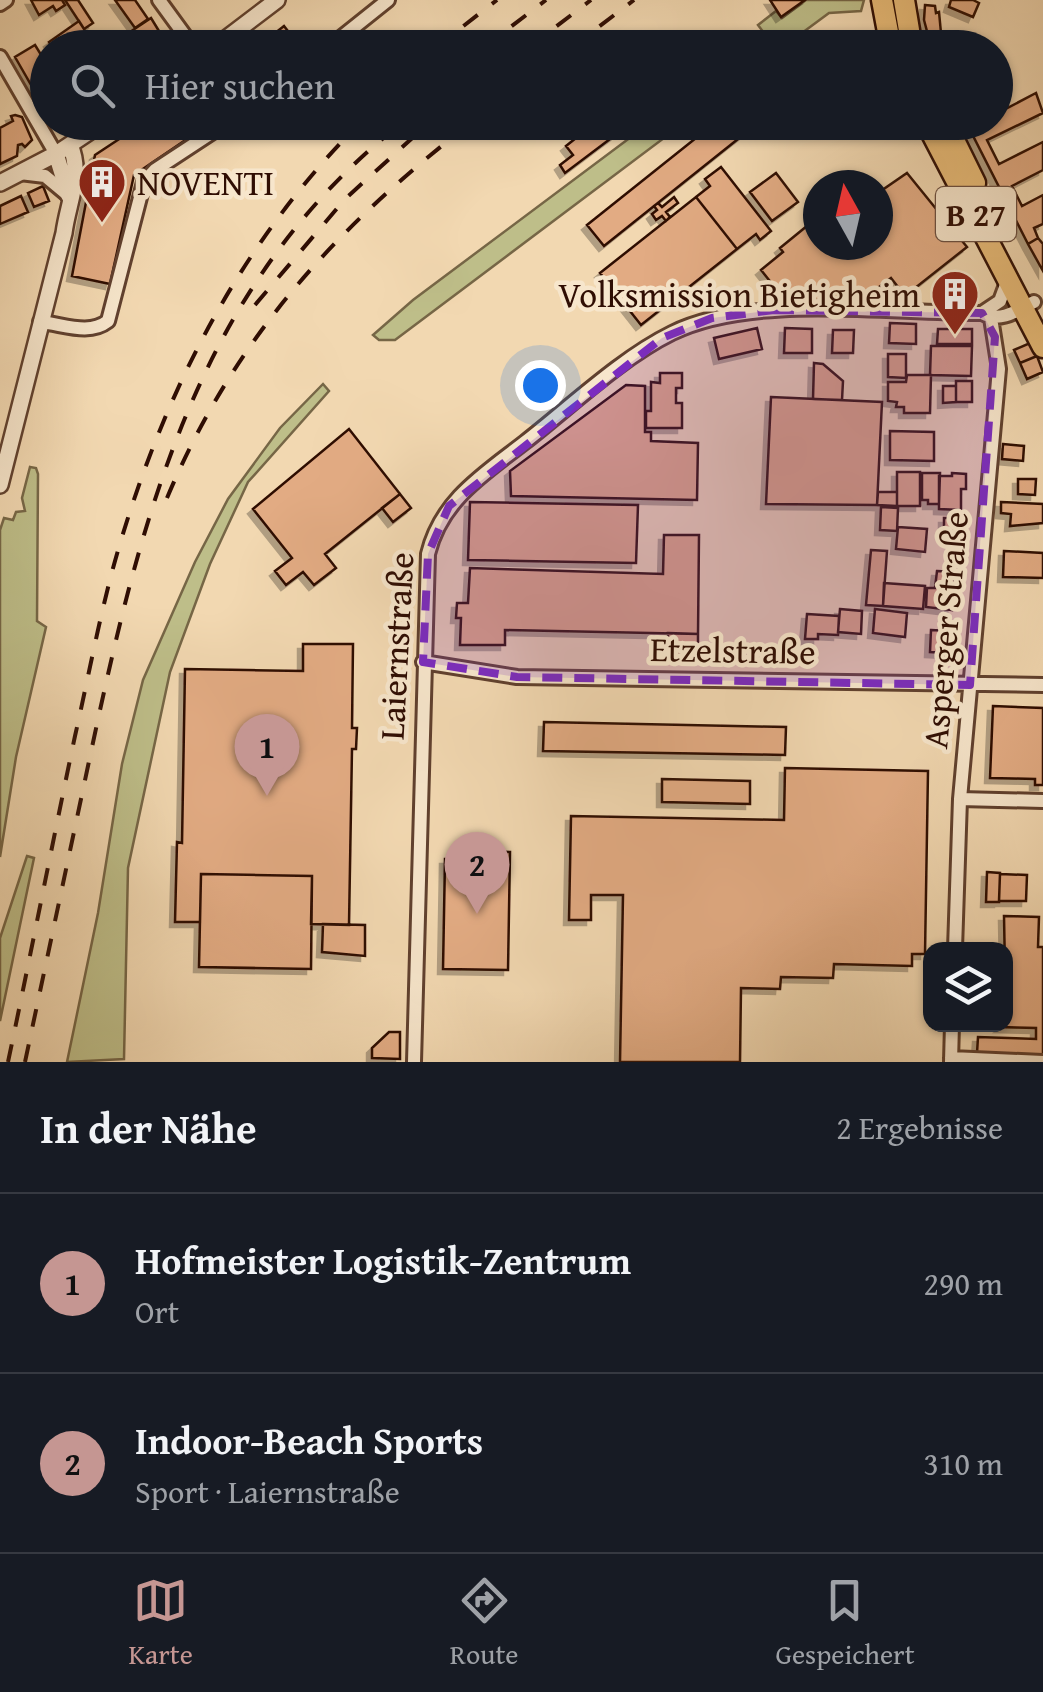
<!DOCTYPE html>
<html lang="de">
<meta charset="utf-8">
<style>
:root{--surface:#171b24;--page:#242831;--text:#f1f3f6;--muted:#9ea1a6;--line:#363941;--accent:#c59692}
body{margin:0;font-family:"Gentium Book Plus",serif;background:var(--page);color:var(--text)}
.controls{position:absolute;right:30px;bottom:30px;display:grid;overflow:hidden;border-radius:20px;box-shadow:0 2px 8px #0004}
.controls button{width:90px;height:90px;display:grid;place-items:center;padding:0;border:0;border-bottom:2px solid var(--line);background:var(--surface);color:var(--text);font:50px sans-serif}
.compass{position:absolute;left:803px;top:170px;width:90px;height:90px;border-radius:50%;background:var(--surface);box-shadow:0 2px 8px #0004;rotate:352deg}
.you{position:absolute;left:540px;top:385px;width:35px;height:35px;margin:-25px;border:8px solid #fff;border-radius:50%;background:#1a73e8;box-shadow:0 0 0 15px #1a73e833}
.badge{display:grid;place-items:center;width:65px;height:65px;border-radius:50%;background:var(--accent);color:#111;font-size:32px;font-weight:700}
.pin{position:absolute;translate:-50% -82px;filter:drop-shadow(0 2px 5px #0008)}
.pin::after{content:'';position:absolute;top:52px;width:35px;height:30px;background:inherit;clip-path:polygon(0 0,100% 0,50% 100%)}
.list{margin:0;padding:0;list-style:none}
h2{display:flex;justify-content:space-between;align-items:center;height:130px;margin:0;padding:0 40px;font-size:42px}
h2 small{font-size:32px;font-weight:400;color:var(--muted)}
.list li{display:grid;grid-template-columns:65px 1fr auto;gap:30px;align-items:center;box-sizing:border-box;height:180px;padding:0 40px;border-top:2px solid var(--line)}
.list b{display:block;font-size:38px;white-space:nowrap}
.list p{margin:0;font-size:32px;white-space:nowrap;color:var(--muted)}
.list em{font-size:32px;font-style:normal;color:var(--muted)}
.icon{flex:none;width:55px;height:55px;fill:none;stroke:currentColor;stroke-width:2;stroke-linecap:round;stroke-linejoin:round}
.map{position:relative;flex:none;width:1043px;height:1062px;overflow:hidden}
.search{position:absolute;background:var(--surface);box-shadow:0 2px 8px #0004;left:30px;right:30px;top:30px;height:110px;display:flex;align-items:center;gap:25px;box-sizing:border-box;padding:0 35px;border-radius:55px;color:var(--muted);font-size:38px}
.sheet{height:490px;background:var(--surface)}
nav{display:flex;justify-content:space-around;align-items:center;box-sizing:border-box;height:140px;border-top:2px solid var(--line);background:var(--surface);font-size:28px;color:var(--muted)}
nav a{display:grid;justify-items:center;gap:5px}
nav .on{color:var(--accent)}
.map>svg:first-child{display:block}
</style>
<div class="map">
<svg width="1043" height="1062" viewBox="0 0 1043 1062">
<defs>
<filter id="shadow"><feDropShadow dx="-5" dy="5" stdDeviation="0" flood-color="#0004"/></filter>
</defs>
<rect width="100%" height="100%" fill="#f2d8b1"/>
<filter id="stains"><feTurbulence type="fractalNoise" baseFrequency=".002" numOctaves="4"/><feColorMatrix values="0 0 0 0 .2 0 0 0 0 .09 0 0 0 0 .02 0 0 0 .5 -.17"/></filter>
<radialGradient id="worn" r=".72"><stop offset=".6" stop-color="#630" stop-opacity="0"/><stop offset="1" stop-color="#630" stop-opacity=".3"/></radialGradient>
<path fill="#bebe89" stroke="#766646" stroke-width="2.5" d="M806,0H864L861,11L829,13L783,47H744L764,33L758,25L776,11L782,18Z
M651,122L684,123L395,340H379L373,335L413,300Z
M323,384L329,391L248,482L210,564L170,672L128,868L124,1059L67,1062L98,913L122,764L143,680L195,562L228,499L280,428Z
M30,467L36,468L38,474L37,621L46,627L16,757L0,857V530L4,518L13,520L16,512L25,511L22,498Z
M27,856L34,858L0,1021V938Z"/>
<path fill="#e2ab83" stroke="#2f0d03" stroke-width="2.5" filter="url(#shadow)" d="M31,0H62L65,5L56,11L53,6L39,15Z
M65,0H78L93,23L84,29Z
M115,0H135L148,19L135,28Z
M770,0H805L781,17Z
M951,0H973L979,3L973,17L949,7Z
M925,5L935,6L936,13L939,12L941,33L928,35L924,20Z
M151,18L162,36L144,48H106Z
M79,21L96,48H53L49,42Z
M284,26L301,48H256Z
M35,45L48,66V89L40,93L38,88L34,90L15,57Z
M997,58L1008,77L996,83V59Z
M48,89V113L46,114L36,95Z
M1036,93L1043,113L987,140L999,164L1043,142V170L1012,186L1022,206L1043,195V224L1034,228L1038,238L1028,244L966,122H996V114Z
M15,115L22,117L32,140L25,147L22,144L18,145L17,156L0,164V128L13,121L11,116Z
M145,122H212L134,175L110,284L72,276L95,155Z
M596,122H604L614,136L565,173L560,165L573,155L566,146Z
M604,122H632L614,136Z
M716,122H733L743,135L604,246L587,225Z
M721,167L771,231L760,240L756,234L737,249L696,197L710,186L705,179Z
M776,173L798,202L772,221L750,192Z
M907,173L967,247L905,296L891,278L879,287L887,300H867L859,291L847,300H785L761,270L783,252L780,248L818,217V245H878V193Z
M43,186L49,201L34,207L28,193Z
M21,196L28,212L0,224V206Z
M674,197L678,203L666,212L670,217L666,221L662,216L656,220L652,214L657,210L654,206L658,203L662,207Z
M696,197L737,249L641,325L600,273Z
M1038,238L1043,244V271L1028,244Z
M890,323L916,324V344L889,343Z
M757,328L762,349L719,359L714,338Z
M785,328L812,329V353H784Z
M938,329H972V344H937Z
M833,330H854L853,353H832Z
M1030,343L1037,356L1020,363L1014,350Z
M931,346H972L971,376L930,375Z
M888,354H906V378L888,377Z
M1037,356L1043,372L1027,379L1020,363Z
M814,363L823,364L843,381L842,400L813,399Z
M660,373H682V388H676V403H682V428H646V411H651V382L660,383Z
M907,375H931L930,413H904V407H896L897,402L888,401V382H906Z
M956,381H972V402H956Z
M626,385L645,386V432H651V441L698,443L697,500L511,496L510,471Z
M943,386H956V402L943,403Z
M771,397L882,402L877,505L766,504Z
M349,429L400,494L325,554L336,568L314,585L303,572L286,585L275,571L292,558L253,509Z
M890,431L934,432V461L890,460Z
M1003,444L1024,446L1023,461L1002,459Z
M897,472H920V506H897Z
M922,473H940L939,504H928V500H922Z
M952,473L966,474V489H961V510L939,509V476H952Z
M1018,479H1036L1035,495L1018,494Z
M878,492H897V506L877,505Z
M400,494L411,508L393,522L382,508Z
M470,502L638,505L636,563L468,560Z
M1001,502L1043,504V523L1010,526L1011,514L1001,513Z
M881,507L898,508L897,531L880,530Z
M944,518H960V529L944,530Z
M898,527L927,529L925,552L896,549Z
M664,535H699L698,634L505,630V645H460L461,618H456L457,603H468L470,568L663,574Z
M871,550L887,551L883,606L866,605Z
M1004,551L1043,553V578L1003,577Z
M937,571L955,572L952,610L926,607L927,588H935Z
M884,583L925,586L923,609L883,606Z
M840,609L862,611L861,634L838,632Z
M875,609L907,613L905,637L873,633Z
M807,614L839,616L838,635L818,634V639H805Z
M931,630L949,631L947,653L930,652Z
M668,633L698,634V655H668Z
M303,644H353L352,728H357L356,749H352L349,925L311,924L312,876L201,874L200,922H175L177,842L182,843L185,669L303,671Z
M993,706L1043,708V785H1035V779L990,778Z
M544,722L786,727L785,755L543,751Z
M785,768L928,771L925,954H912V966L834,964L833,978L781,977L780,989L741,988L740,1062H620L623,895H591V920H569L571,816L784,820Z
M662,779L750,781V804L662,802Z
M453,851L510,852L508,970L443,969L445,859H453Z
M987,872L1000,873L999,902H986Z
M201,874L312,876L311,969L199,967Z
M1000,874L1027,875L1026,901H999Z
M1004,916L1039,917L1038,947H1043V1055L977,1053L978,1037L1036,1039V1028L1001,1027L1006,1024Z
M323,924L365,925V956L322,952Z
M389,1032H400V1059L372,1058V1048Z"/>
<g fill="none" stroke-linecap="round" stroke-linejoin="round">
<g stroke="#60402e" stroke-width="18">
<path id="minor" d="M159,0L194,48
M0,4L6,0
M328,48L388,0
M0,57L56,154
M20,173L45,176L69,196
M982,313L1000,301L1007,282
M40,322C63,324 89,336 108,321L144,182L155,170L228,122
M423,662L517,677L1043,685
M960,799L1043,801
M955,949L960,799L999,369L991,318
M951,1058L1043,1062
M414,1062L428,554C441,500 484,474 525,442C570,407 621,358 672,333C753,293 891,314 982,313C1000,323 1017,311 1034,302
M951,1062L952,1024"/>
</g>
<g stroke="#60402e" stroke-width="20">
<path id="tertiary" d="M214,48L277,0
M56,154L69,196
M0,183L56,154L104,122
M0,485L64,233C68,202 83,175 70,145"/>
</g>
<g stroke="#2f0d03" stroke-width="25">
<path id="primary" d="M882,0L891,48
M904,0L912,48
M926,122L1043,347
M945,122L975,183"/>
</g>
<use href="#minor" stroke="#f7e6cc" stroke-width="12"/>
<use href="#tertiary" stroke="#f7e6cc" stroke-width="15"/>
<use href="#primary" stroke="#e9bc78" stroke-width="20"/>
<path stroke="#2f0d03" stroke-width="4" stroke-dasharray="18 18" stroke-linecap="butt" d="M435,48L497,0
M483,48L546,0
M528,48L591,0
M571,48L634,0
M255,305L345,199L430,122
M167,498C234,338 336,227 472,122
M8,1062C31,953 52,845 75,736C90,670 102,602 122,537C169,382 245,237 361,122
M25,1062C46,963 67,865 88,766C140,521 195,285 403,122"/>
</g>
<path fill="#7b2cbf" fill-opacity="0.2" stroke="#7b2cbf" stroke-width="8" stroke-dasharray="20 12" stroke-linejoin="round" d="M774,310L982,313L995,337L970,685L517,677L423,662L428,554L449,506L662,338L712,318Z"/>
<defs>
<g id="building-pin" transform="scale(2.5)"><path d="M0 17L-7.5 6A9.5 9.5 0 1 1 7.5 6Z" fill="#8f2418" stroke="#f7e6cc"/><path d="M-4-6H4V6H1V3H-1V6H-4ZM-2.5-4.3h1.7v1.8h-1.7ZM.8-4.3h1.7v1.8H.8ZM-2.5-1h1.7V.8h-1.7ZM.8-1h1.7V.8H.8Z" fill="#fff"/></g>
</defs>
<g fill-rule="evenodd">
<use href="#building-pin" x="102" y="182"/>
<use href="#building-pin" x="955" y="294"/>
</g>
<g text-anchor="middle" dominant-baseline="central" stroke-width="9" stroke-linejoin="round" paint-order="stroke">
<rect fill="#f7e6cc" stroke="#6b4e3f" stroke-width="2.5" x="936" y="187" width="80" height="54" rx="8"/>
<g font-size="32" font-weight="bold" fill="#2f0d03">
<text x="976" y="214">B 27</text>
</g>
<g font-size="35" fill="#2f0d03" stroke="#f7e6cc" text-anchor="start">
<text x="137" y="182">NOVENTI</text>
<text x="920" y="294" text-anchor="end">Volksmission Bietigheim</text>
</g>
<g font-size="35" fill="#2f0d03" stroke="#f7e6cc">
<text transform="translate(945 630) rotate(-85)">Asperger Straße</text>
<text transform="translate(396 646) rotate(-87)">Laiernstraße</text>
<text transform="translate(733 650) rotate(1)">Etzelstraße</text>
</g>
</g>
<rect width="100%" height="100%" filter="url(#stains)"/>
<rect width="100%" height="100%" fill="url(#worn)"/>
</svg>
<div class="controls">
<button><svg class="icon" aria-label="layers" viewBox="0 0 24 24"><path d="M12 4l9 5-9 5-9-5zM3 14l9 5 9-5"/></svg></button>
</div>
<svg class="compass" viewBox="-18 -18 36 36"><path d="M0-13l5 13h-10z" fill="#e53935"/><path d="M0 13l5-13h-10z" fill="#9ea1a6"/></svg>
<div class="you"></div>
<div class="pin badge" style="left:267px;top:796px">1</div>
<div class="pin badge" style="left:477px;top:914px">2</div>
<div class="search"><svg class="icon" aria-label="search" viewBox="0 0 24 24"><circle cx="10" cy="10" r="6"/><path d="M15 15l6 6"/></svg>Hier suchen</div>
</div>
<section class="sheet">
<h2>In der Nähe<small>2 Ergebnisse</small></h2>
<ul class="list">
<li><span class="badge">1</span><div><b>Hofmeister Logistik-Zentrum</b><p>Ort</p></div><em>290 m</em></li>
<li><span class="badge">2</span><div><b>Indoor-Beach Sports</b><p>Sport · Laiernstraße</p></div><em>310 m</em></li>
</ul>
</section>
<nav>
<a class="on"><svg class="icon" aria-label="map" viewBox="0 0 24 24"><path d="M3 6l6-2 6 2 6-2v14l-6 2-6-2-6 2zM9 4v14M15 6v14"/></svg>Karte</a>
<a><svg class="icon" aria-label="directions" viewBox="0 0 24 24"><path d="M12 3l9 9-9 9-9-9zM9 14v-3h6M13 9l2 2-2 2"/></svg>Route</a>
<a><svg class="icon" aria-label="saved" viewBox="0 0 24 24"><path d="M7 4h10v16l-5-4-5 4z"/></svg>Gespeichert</a>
</nav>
